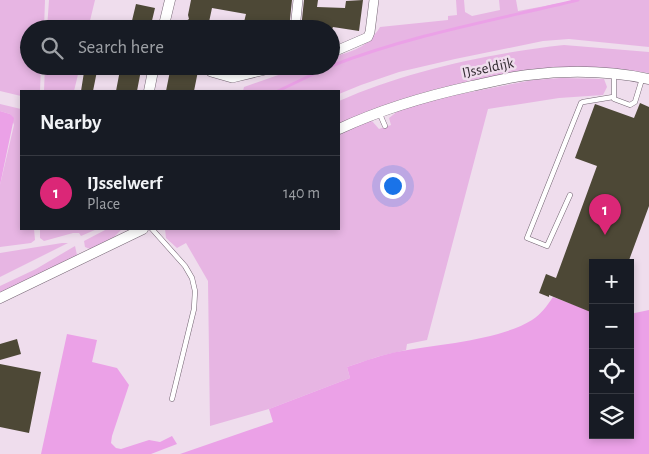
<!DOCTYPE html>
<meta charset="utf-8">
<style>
:root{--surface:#171b24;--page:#242831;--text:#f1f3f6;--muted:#9ea1a6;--line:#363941;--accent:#db2777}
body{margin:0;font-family:"Alegreya Sans",sans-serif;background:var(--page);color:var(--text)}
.controls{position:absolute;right:15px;bottom:15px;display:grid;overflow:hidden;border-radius:0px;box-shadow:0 2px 8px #0003}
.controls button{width:45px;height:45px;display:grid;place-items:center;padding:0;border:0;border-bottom:1px solid var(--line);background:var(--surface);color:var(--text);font:25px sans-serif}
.you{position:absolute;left:392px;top:185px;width:18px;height:18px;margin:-12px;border:4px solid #fff;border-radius:50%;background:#1a73e8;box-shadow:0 0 0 8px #1a73e833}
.badge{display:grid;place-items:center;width:32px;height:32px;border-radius:50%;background:var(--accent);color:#fff;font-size:16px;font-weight:700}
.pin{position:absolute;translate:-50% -41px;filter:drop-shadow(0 1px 2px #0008)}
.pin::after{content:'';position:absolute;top:26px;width:18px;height:15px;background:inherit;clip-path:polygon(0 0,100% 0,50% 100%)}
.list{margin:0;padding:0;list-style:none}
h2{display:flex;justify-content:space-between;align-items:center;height:65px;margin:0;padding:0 20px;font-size:21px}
h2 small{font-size:16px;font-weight:400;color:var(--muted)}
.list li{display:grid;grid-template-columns:32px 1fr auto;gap:15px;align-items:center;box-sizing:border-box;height:75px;padding:0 20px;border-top:1px solid var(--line)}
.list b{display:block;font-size:19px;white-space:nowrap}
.list p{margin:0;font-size:16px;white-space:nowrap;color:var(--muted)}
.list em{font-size:16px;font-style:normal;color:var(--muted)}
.icon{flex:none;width:28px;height:28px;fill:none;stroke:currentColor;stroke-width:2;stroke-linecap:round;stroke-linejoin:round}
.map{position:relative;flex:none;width:649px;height:454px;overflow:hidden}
.search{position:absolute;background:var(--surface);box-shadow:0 2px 8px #0003;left:20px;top:20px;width:320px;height:55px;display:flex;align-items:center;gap:12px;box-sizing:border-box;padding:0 18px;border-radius:28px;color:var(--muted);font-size:19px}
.panel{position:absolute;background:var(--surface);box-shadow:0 2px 8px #0003;left:20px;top:90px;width:320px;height:140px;border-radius:0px}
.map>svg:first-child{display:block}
</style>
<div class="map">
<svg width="649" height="454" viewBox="0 0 649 454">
<rect width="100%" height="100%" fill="#efdded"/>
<path fill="#e7b5e3" d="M0,0H45L44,29H29V66H41L40,91H21V96L0,91Z
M49,0H95L88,29H47Z
M456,0H464L465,12L472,16L500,10L499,0H516L518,11L577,0H649V47L569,39L543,41L455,59L399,72L361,85L339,94V91H243L244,87L304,66H331V58C354,50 366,49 380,27L448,20V16L457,15Z
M564,45L649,52V73C633,71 616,68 599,68C514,68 416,87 339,124V101C406,71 490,53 564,45Z
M45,66H80L74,91H44Z
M561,78L604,79L607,87L603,95L559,98L488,109L427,340L407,344L406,350L380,356L347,367L350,378L269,409L210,426L208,281L186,243L177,248L166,238L165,229H339V135L367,121H372L379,129L391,125L389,118L399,110L450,96L533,80Z
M0,104L21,109V229H34L35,240L31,243L0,247V185L14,125L10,114L0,111Z
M40,229H97L81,236L79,233H73L44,241L40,238Z
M107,229H122L114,237L90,249L85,247L84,241Z
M62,243H68L0,277V253Z
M75,246L77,255L0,293V286L36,269Z"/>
<path fill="#eba1e7" d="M0,111L10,114L14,118L0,185Z
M553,297L593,312V435H630V314L649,310V454H180L273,422L269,409L350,378L347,367C365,361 383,354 402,351C440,344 500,340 532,320C541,314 547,306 553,297Z
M67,334L97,340L92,362L117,368L129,385L112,436L111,443L116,448L121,449L149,440L160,442L172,436L177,444L151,454H41Z"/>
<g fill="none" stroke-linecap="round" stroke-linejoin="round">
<path stroke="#eba1e7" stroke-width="3" d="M331,66C411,35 495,20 578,0
M278,91L330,66"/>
</g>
<path fill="#4d4836" d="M191,0H292L289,29H270V27L254,26V29L243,26L246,14L212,8L209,22H205L204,29H190V26H188L186,21L189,19L188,15Z
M304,0H318L317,7L345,8L346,1L363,0L359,31L333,27L332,29H301Z
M136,4L155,8L150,29H130Z
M85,66H98L93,91H81Z
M171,66H199L194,91H166Z
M124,67L141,70L137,91H116L120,70L123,71Z
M640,103L649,107V206L628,263H593V313L549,295V297L539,293L546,274L556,278L597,166L575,158L595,104L634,118Z
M17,339L21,354L0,360V344Z
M0,364L41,372L29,433L0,427Z"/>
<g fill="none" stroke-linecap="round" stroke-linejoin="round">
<g stroke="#736472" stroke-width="5.5">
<path id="service" d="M614,74V99L630,105L635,102L642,79
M379,112L385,126
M570,195L547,246L527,238L581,103L583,102L613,97
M152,229L185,266L192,278L195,291L194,309L172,399"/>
</g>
<g stroke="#736472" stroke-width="10">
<path id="minor" d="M295,29L298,0
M331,53L368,37L370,32L374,0
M211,72L232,78L282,66"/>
</g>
<g stroke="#736472" stroke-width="11">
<path id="tertiary" d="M163,29L170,0
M149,91L154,66
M339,129C382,109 426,96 472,86C491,82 509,77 528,75C568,70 610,71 649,79
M0,298L143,229"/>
</g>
<use href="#service" stroke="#fff" stroke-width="4.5"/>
<use href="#minor" stroke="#fff" stroke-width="9"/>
<use href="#tertiary" stroke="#fff" stroke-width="10"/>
</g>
<g text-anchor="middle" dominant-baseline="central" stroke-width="5" stroke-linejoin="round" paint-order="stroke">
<g font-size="15" fill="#322b31" stroke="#efdded">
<text transform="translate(488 68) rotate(-12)">IJsseldijk</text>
</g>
</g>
</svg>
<div class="controls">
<button>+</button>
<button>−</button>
<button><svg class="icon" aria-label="locate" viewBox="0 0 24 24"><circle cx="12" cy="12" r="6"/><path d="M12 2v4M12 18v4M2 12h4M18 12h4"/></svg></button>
<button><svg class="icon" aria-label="layers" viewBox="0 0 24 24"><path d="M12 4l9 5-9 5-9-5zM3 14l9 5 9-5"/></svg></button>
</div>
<div class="you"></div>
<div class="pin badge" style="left:605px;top:235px">1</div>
<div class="search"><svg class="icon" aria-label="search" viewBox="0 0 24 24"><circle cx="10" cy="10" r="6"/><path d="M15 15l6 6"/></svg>Search here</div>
<section class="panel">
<h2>Nearby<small></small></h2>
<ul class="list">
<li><span class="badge">1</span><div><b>IJsselwerf</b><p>Place</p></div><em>140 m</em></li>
</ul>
</section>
</div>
